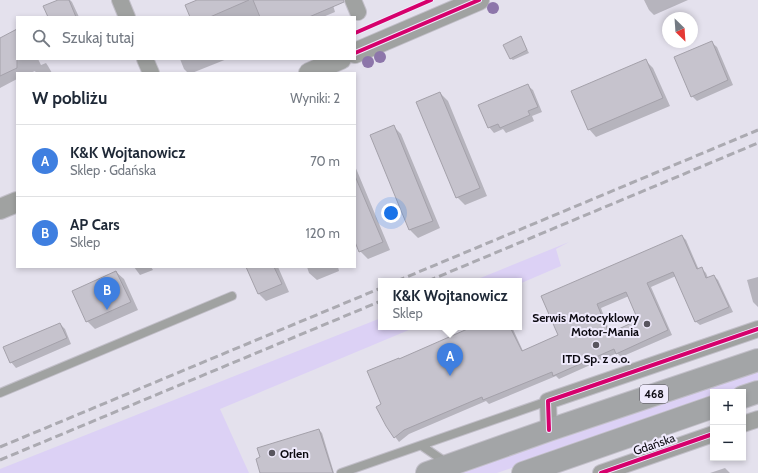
<!DOCTYPE html>
<html lang="pl">
<meta charset="utf-8">
<style>
:root{--surface:#fff;--page:#f6f6f7;--text:#1f2937;--muted:#747a83;--line:#e0e1e3;--accent:#db2777}
body{margin:0;font-family:Cabin,sans-serif;background:var(--page);color:var(--text)}
.controls{position:absolute;right:12px;bottom:12px;display:grid;overflow:hidden;border-radius:0px;box-shadow:0 2px 6px #0003}
.controls button{width:36px;height:36px;display:grid;place-items:center;padding:0;border:0;border-bottom:1px solid var(--line);background:var(--surface);color:var(--text);font:20px sans-serif}
.compass{position:absolute;left:662px;top:12px;width:36px;height:36px;border-radius:50%;background:var(--surface);box-shadow:0 2px 6px #0003;rotate:155deg}
.you{position:absolute;left:391px;top:213px;width:14px;height:14px;margin:-10px;border:3px solid #fff;border-radius:50%;background:#1a73e8;box-shadow:0 0 0 6px #1a73e833}
.badge{display:grid;place-items:center;width:26px;height:26px;border-radius:50%;background:var(--accent);color:#fff;font-size:13px;font-weight:700}
.pin{position:absolute;translate:-50% -33px;filter:drop-shadow(0 1px 2px #0008)}
.pin::after{content:'';position:absolute;top:21px;width:14px;height:12px;background:inherit;clip-path:polygon(0 0,100% 0,50% 100%)}
.popup{position:absolute;left:378px;top:278px;width:144px;height:52px;box-sizing:border-box;display:grid;place-content:center;border-radius:0px;background:var(--surface);filter:drop-shadow(0 1px 3px #0005);font-size:13px;white-space:nowrap;color:var(--muted)}
.popup b{font-size:15px;color:var(--text)}
.popup::after{content:'';position:absolute;left:50%;top:100%;margin-left:-8px;border:8px solid transparent;border-top-color:var(--surface)}
.list{margin:0;padding:0;list-style:none}
h2{display:flex;justify-content:space-between;align-items:center;height:52px;margin:0;padding:0 16px;font-size:17px}
h2 small{font-size:13px;font-weight:400;color:var(--muted)}
.list li{display:grid;grid-template-columns:26px 1fr auto;gap:12px;align-items:center;box-sizing:border-box;height:72px;padding:0 16px;border-top:1px solid var(--line)}
.list b{display:block;font-size:15px;white-space:nowrap}
.list p{margin:0;font-size:13px;white-space:nowrap;color:var(--muted)}
.list em{font-size:13px;font-style:normal;color:var(--muted)}
.icon{flex:none;width:22px;height:22px;fill:none;stroke:currentColor;stroke-width:2;stroke-linecap:round;stroke-linejoin:round}
.map{position:relative;flex:none;width:758px;height:473px;overflow:hidden}
.search{position:absolute;background:var(--surface);box-shadow:0 2px 6px #0003;left:16px;top:16px;width:340px;height:44px;display:flex;align-items:center;gap:10px;box-sizing:border-box;padding:0 14px;border-radius:0px;color:var(--muted);font-size:15px}
.panel{position:absolute;background:var(--surface);box-shadow:0 2px 6px #0003;left:16px;top:72px;width:340px;height:196px;border-radius:0px}
.map>svg:first-child{display:block}
</style>
<div class="map">
<svg width="758" height="473" viewBox="0 0 758 473">
<rect width="100%" height="100%" fill="#e4e1ed"/>
<path fill="#dcd1f5" d="M569,242L556,249L561,266L519,284V281H473Z
M381,318V327H416L220,409L249,473H0V469Z
M758,371V385L735,392H713V399L497,473H460Z"/>
<path fill="#0003" fill-rule="evenodd" d="M60,0H70L72,2L79,17H49Z
M199,0H337L333,5L335,12L323,17H191Z
M644,0H688L654,15L649,10Z
M17,30V59H38L41,65L46,63L48,66L52,73H36L35,71L30,73H17V79L0,88V39Z
M521,38L529,53L513,60L510,58Z
M711,42L717,47L733,85L697,101L692,96Z
M180,59H227L192,73H188L184,69Z
M645,60L653,68L670,106L596,137L589,129Z
M527,85L533,90L542,112L532,116L534,121L506,133L503,129L494,133L489,127Z
M440,93L448,101L487,196L465,205L457,197Z
M393,126L401,134L440,228L418,238L410,230L371,135Z
M355,166L390,250L368,259L360,251L355,240Z
M682,236L686,240L699,270L702,269L706,273L708,278L714,276L718,280L733,312L700,325L695,321L676,276L651,287L672,335L621,357L617,353L559,379L556,376L489,404L486,401L409,434L399,442L387,426L457,336L475,327H512L523,351L559,335L543,297ZM629,296L639,321L610,333L601,308Z
M134,267H151L153,270L140,275Z
M247,267H278L289,292L266,301L259,294Z
M307,267H338L339,271L317,280L309,273Z
M116,272L124,279L138,310L95,329L87,321Z
M758,277V307L753,302L747,280Z
M60,324L65,329L71,344L16,368L11,362Z
M319,430L322,433L334,473H262L261,458Z
M725,468L730,473H710Z"/>
<path fill="#c6c3cd" stroke="#a4a1aa" fill-rule="evenodd" d="M58,0H69L76,17H48L43,6Z
M197,0H249L210,17H190L185,5Z
M253,0H344V2L309,17H260Z
M17,29V68L0,76V38Z
M521,36L527,50L510,59L503,45Z
M712,41L728,80L691,97L674,57Z
M646,59L663,98L588,130L571,91Z
M528,84L538,107L528,111L530,115L500,128L498,124L488,128L478,105Z
M440,92L480,188L456,198L416,102Z
M394,125L433,221L409,230L370,135Z
M355,176L383,242L359,252L355,242Z
M682,235L697,269L702,267L706,278L714,275L729,307L695,322L673,272L647,283L668,330L616,354L614,349L553,376L552,372L483,400L482,397L404,430L394,438L386,426L376,407L381,404L367,371L399,358V359L472,327H510L522,351L558,335L541,296ZM626,292L638,320L610,333L608,331L597,304Z
M246,267H274L282,284L258,294Z
M116,271L131,302L86,322L72,291Z
M60,323L67,338L10,363L3,347Z
M319,429L333,473H260L256,459L260,457L257,448Z"/>
<g fill="none" stroke-linecap="round" stroke-linejoin="round">
<g stroke="#c2bfc9" stroke-width="10">
<path id="service" d="M0,393L232,296
M422,446L447,463
M341,473L548,401"/>
</g>
<g stroke="#c2bfc9" stroke-width="18">
<path id="minor" d="M120,0L127,17
M353,0L358,12
M145,59L151,73
M743,424L758,419
M549,430L548,401L758,329
M601,473L713,434"/>
</g>
<g stroke="#c2bfc9" stroke-width="22">
<path id="tertiary" d="M355,53L479,0
M309,73L341,59
M0,209L17,202"/>
</g>
<g stroke="#c2bfc9" stroke-width="24">
<path id="primary" d="M743,397L758,392
M427,473L549,430L758,360
M523,473L713,407"/>
</g>
<use href="#service" stroke="#a0a2a1" stroke-width="8"/>
<use href="#minor" stroke="#a0a2a1" stroke-width="16"/>
<use href="#tertiary" stroke="#a0a2a1" stroke-width="20"/>
<use href="#primary" stroke="#a3a5a7" stroke-width="22"/>
<path stroke="#abaab1" stroke-width="3" stroke-dasharray="8 4" stroke-linecap="butt" d="M397,281L758,130
M428,281L758,143
M0,447L381,288
M0,460L381,301"/>
<g stroke="#efeafc" stroke-width="6">
<path id="cycleway" d="M355,33L431,0
M355,53L479,0
M549,430L548,401L758,329
M601,473L713,434"/>
</g>
<use href="#cycleway" stroke="#d6006c" stroke-width="4"/>
</g>
<g fill="#8d76aa">
<circle cx="493" cy="8" r="6"/>
<circle cx="380" cy="57" r="6"/>
<circle cx="368" cy="62" r="6"/>
</g>
<g fill="#58555e" stroke="#efeafc" stroke-width="1.5">
<circle cx="647" cy="324" r="4"/>
<circle cx="596" cy="345" r="4"/>
<circle cx="272" cy="453" r="4"/>
</g>
<g text-anchor="middle" dominant-baseline="central" stroke-width="4" stroke-linejoin="round" paint-order="stroke">
<rect fill="#efeafc" stroke="#504d58" stroke-width="1" x="640" y="385" width="28" height="18" rx="3"/>
<g font-size="11" font-weight="bold" fill="#0c0a11">
<text x="654" y="394">468</text>
</g>
<g font-size="12" font-weight="bold" fill="#0c0a11" stroke="#efeafc" text-anchor="end">
<text x="639" y="317">Serwis Motocyklowy<tspan x="639" dy="14">Motor-Mania</tspan></text>
<text x="596" y="358" text-anchor="middle">ITD Sp. z o.o.</text>
<text x="280" y="453" text-anchor="start">Orlen</text>
</g>
<g font-size="12" fill="#0c0a11" stroke="#efeafc">
<text transform="translate(654 444) rotate(-19)">Gdańska</text>
</g>
</g>
</svg>
<div class="controls">
<button>+</button>
<button>−</button>
</div>
<svg class="compass" viewBox="-18 -18 36 36"><path d="M0-13l5 13h-10z" fill="#e53935"/><path d="M0 13l5-13h-10z" fill="#747a83"/></svg>
<div class="you"></div>
<div class="pin badge" style="left:450px;top:376px;background:#3f7fe0">A</div>
<div class="popup"><b>K&amp;K Wojtanowicz</b>Sklep</div>
<div class="pin badge" style="left:107px;top:310px;background:#3f7fe0">B</div>
<div class="search"><svg class="icon" aria-label="search" viewBox="0 0 24 24"><circle cx="10" cy="10" r="6"/><path d="M15 15l6 6"/></svg>Szukaj tutaj</div>
<section class="panel">
<h2>W pobliżu<small>Wyniki: 2</small></h2>
<ul class="list">
<li><span class="badge" style="background:#3f7fe0">A</span><div><b>K&amp;K Wojtanowicz</b><p>Sklep · Gdańska</p></div><em>70 m</em></li>
<li><span class="badge" style="background:#3f7fe0">B</span><div><b>AP Cars</b><p>Sklep</p></div><em>120 m</em></li>
</ul>
</section>
</div>
